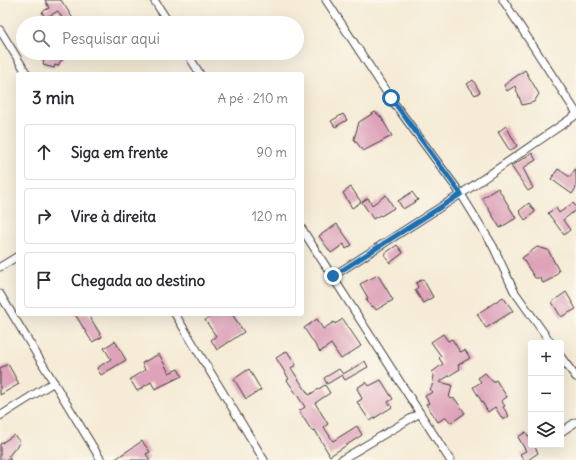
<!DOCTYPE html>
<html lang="pt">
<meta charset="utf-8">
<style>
:root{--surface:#fff;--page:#f2f2f3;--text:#2b2b33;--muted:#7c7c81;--line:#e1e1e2}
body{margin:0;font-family:Delius,sans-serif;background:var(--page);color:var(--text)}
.controls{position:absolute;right:12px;bottom:12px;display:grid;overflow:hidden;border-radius:4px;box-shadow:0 4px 16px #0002}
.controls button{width:36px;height:36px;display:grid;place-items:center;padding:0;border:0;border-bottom:1px solid var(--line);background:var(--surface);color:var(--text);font:20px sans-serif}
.stop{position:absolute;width:12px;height:12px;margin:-9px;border:3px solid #1f6fb2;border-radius:50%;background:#fff}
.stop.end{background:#1f6fb2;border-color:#fff;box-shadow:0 1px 4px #0008}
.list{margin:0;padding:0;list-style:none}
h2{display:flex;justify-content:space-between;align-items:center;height:52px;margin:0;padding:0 16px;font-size:17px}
h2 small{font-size:13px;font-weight:400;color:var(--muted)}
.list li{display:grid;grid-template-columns:26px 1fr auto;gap:12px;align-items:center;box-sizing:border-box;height:56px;margin:0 8px 8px;padding:0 8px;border:1px solid var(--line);border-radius:4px}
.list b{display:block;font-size:15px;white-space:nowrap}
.list em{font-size:13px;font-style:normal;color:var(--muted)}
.icon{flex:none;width:22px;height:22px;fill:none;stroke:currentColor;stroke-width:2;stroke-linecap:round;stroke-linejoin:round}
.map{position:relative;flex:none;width:576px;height:460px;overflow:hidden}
.search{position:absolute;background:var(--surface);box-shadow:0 4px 16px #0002;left:16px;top:16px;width:288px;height:44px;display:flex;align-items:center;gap:10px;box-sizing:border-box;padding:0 14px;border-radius:22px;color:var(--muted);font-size:15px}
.panel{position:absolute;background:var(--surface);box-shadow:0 4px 16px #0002;left:16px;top:72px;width:288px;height:244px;border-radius:4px}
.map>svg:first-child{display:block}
</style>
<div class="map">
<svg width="576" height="460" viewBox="0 0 576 460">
<rect width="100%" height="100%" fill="#fbf7ec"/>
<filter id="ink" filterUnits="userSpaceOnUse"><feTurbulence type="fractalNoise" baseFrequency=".025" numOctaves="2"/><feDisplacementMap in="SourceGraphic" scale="8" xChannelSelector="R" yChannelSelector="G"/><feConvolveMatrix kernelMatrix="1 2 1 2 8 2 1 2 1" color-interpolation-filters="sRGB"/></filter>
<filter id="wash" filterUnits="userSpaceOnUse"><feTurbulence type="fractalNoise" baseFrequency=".012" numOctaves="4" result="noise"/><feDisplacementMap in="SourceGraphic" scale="16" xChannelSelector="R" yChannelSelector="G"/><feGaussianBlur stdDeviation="0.9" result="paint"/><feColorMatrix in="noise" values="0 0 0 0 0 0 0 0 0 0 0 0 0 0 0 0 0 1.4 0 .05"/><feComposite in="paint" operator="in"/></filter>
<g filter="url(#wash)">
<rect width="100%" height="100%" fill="#f5ebd6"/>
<g id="blocks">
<path fill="#dea2b9" d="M45,0H61L76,23H65L58,11L45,18L42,12L49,8Z
M42,53H64L63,60H61L58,66L55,65L54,68L43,65L44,59H41Z
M525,70L539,94L534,102L522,105L515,86L507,91L504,85Z
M473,80L480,92L475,95L467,84Z
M375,112L381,117L392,136L363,151L354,139L359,122Z
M343,114L347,120L335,127L331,121Z
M506,126L517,146L510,151L498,132Z
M532,153L536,160L523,168L533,188L528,191L511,166Z
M576,168V188L572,194L551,179L558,169L570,177Z
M351,187L361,202L352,208L343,193Z
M498,188L516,218L500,228L482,198Z
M412,192L418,200L403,209L398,201Z
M386,195L394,208L381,216L380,215L373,219L362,202L368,198L372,205Z
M529,203L535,212L525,220L519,211Z
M573,203L576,207V210L563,220L570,230L564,235L548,213L556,208L559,213Z
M337,224L352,245L346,249L344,244L331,253L319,236Z
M397,245L403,253L390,263L384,254Z
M537,247L548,250L559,271L553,278L543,283L540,278H535L522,258Z
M378,275L393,300L376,310L373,306L371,307L366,299L368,298L360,284Z
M423,279L433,297L423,303L415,290L418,287L416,283Z
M566,292L576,309L561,317L552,302Z
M503,297L513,311L486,328L477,314Z
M75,314H88L102,337L92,342Z
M214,314H232L244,332L217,350L211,340L216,336L205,320Z
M317,319L323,329L334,322L335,324L343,319L361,346L341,359L331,344L320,352L304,328Z
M443,334L448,341L452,339L460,352L465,350L470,358L458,365L460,369L439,382L452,385L449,398L455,399L465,413L451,423L446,417L438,422L426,404L429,403L425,396L433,392L430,389L432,386L434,376L432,372L443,364L439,358L441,356L431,342Z
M115,341L126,360L101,375L97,368L111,359L104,348Z
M287,351L296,365L291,368L309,395L325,385L330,393L315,403L328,424L324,427L333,441L357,426L362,435L330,456L315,430L312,431L299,411L305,407L287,380L289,379L276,358Z
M159,354L169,373L178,369L182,376L155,389L151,382L137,391L130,379L145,370L142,363Z
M365,361L368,367L345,380L342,375L327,384L324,378L339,369L343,374Z
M8,364L19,384L0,395V368Z
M249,369L261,390L246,399L234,379Z
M485,373L493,382L496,380L507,397L501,401L505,406L503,407L509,416L503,420L495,407L488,412L473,387L481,382L478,378Z
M381,380L393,399L388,402L392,407L370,421L357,402L362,399L357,388L366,382L369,386Z
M526,432L531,441V445H534L538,453L528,460H524L520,454L526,451L518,437Z
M14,435L20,442L8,457L11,460H0V444Z
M142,441L150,452L146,454L150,460H114Z"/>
</g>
</g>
<g filter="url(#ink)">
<use href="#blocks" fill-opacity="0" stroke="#3d3b38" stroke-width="1"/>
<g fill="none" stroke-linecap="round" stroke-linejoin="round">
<g stroke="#3d3b38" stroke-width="9">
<path id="street" d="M154,0L169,23
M326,0L391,99L461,194L493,246L514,291L551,343
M503,0L576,112
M0,30L27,74
M187,53L200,74
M302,229L450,460
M0,267L18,256
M333,276L461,194L576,115
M0,294L101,460
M175,314L264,460
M561,357L576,377
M0,416L54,382
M561,432L576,422
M341,460L420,413"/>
</g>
<use href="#street" stroke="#fff" stroke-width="7"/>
</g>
</g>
<g fill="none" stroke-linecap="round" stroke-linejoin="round" filter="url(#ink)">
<path stroke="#1f6fb2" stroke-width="5" d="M333,276L461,194L391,98"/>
</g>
</svg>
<div class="controls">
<button>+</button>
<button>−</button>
<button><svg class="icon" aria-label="layers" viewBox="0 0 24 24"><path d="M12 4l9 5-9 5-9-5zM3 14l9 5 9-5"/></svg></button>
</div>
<div class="stop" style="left:391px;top:98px"></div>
<div class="stop end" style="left:333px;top:276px"></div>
<div class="search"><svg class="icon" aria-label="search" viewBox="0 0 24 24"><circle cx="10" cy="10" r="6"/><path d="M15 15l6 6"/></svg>Pesquisar aqui</div>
<section class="panel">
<h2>3 min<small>A pé · 210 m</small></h2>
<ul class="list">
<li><svg class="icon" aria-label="ahead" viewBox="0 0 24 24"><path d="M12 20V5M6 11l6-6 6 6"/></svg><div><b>Siga em frente</b></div><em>90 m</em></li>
<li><svg class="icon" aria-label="right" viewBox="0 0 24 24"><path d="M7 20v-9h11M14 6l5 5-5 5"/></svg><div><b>Vire à direita</b></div><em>120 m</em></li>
<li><svg class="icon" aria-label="arrive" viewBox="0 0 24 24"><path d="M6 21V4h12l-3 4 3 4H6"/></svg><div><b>Chegada ao destino</b></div></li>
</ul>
</section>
</div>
